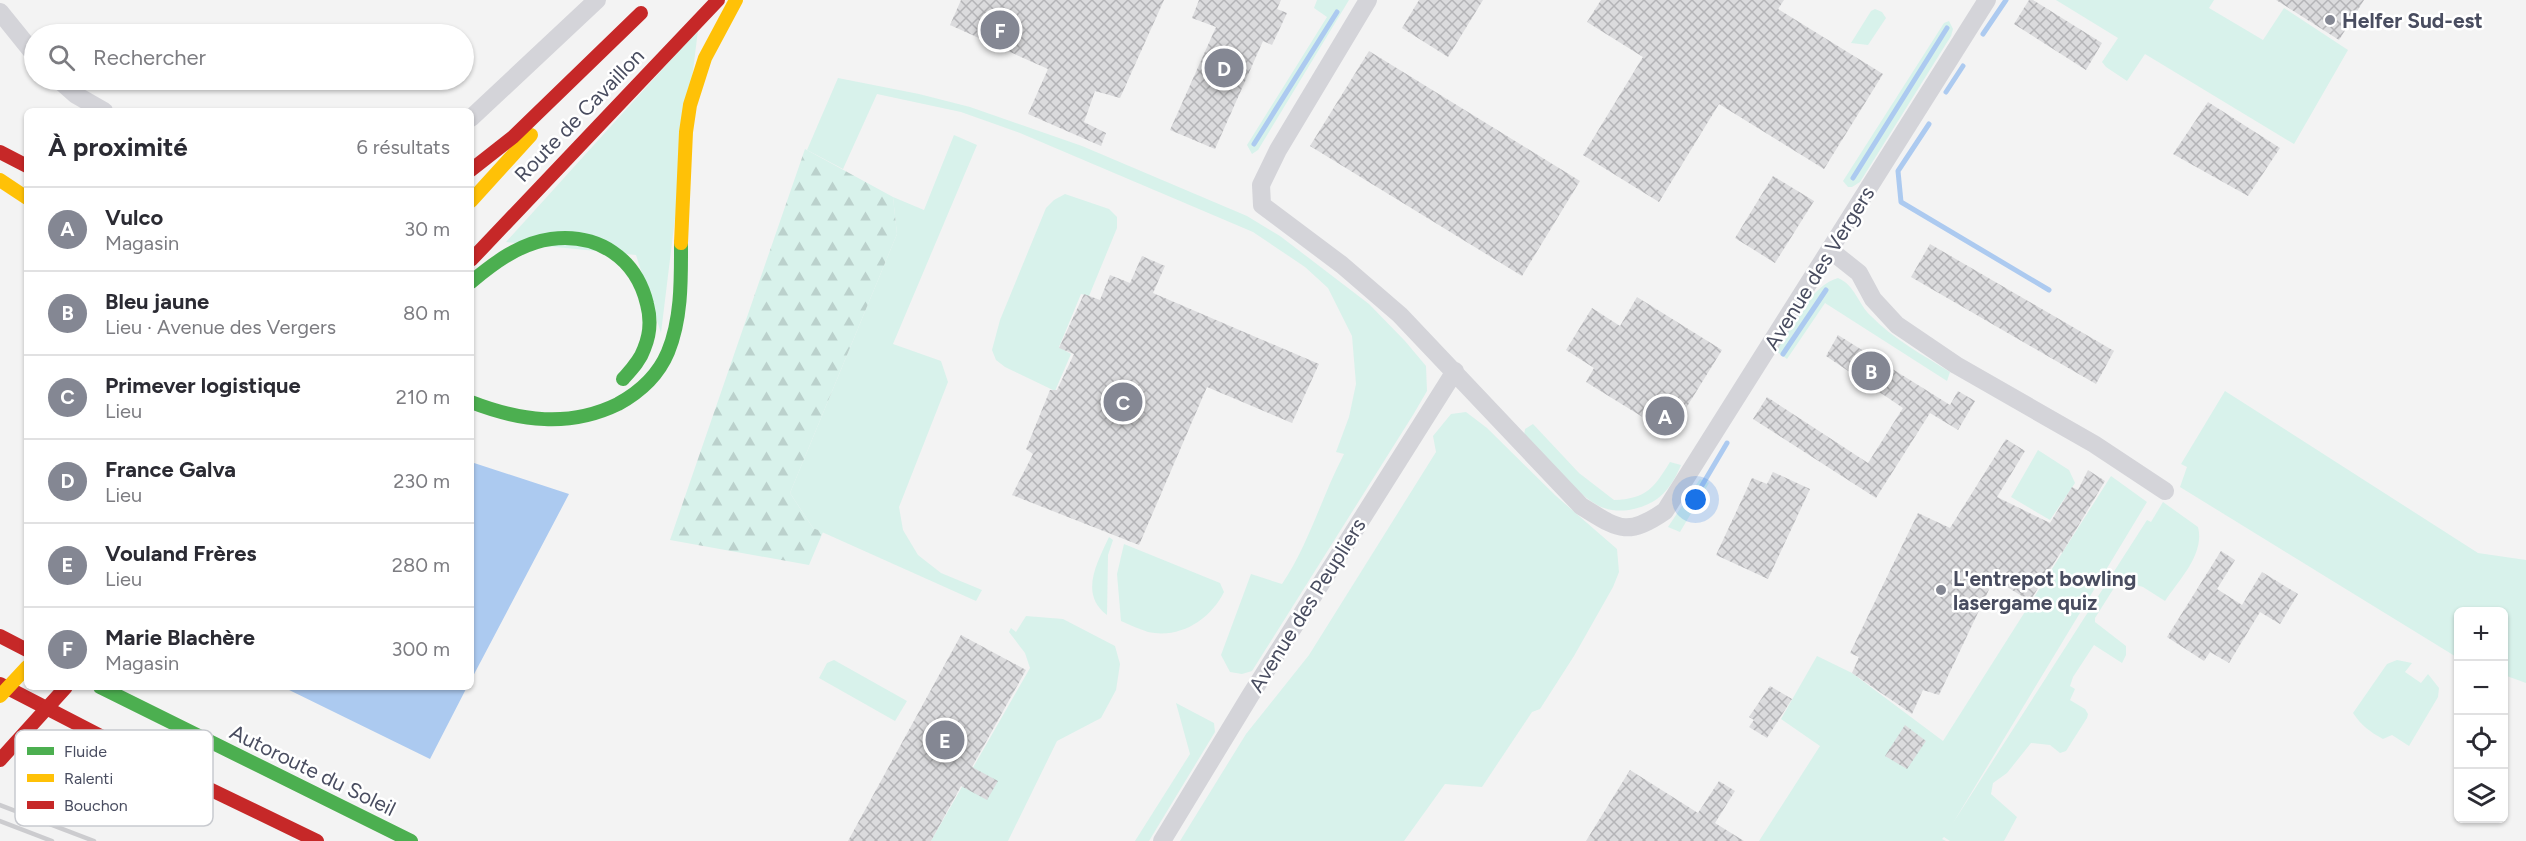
<!DOCTYPE html>
<html lang="fr">
<meta charset="utf-8">
<style>
:root{--surface:#fff;--page:#f7f7f7;--text:#2b2b33;--muted:#7c7c81;--line:#e1e1e2;--accent:#848793}
body{margin:0;font-family:Figtree,sans-serif;background:var(--page);color:var(--text)}
.controls{position:absolute;right:18px;bottom:18px;display:grid;overflow:hidden;border-radius:9px;box-shadow:0 2px 4px #0004}
.controls button{width:54px;height:54px;display:grid;place-items:center;padding:0;border:0;border-bottom:2px solid var(--line);background:var(--surface);color:var(--text);font:30px sans-serif}
.you{position:absolute;left:1696px;top:500px;width:21px;height:21px;margin:-15px;border:4px solid #fff;border-radius:50%;background:#1a73e8;box-shadow:0 0 0 9px #1a73e833}
.badge{display:grid;place-items:center;width:39px;height:39px;border-radius:50%;background:var(--accent);color:#fff;font-size:20px;font-weight:700}
.pin{position:absolute;translate:-50% -50%;border:3px solid #fff;box-shadow:0 2px 6px #0006}
.list{margin:0;padding:0;list-style:none}
h2{display:flex;justify-content:space-between;align-items:center;height:78px;margin:0;padding:0 24px;font-size:26px}
h2 small{font-size:20px;font-weight:400;color:var(--muted)}
.list li{display:grid;grid-template-columns:39px 1fr auto;gap:18px;align-items:center;box-sizing:border-box;height:84px;padding:0 24px;border-top:2px solid var(--line)}
.list b{display:block;font-size:22px;white-space:nowrap}
.list p{margin:0;font-size:20px;white-space:nowrap;color:var(--muted)}
.list em{font-size:20px;font-style:normal;color:var(--muted)}
.icon{flex:none;width:33px;height:33px;fill:none;stroke:currentColor;stroke-width:2;stroke-linecap:round;stroke-linejoin:round}
.map{position:relative;flex:none;width:2526px;height:841px;overflow:hidden}
.search{position:absolute;background:var(--surface);box-shadow:0 2px 4px #0004;left:24px;top:24px;width:450px;height:66px;display:flex;align-items:center;gap:15px;box-sizing:border-box;padding:0 21px;border-radius:33px;color:var(--muted);font-size:22px}
.panel{position:absolute;background:var(--surface);box-shadow:0 2px 4px #0004;left:24px;top:108px;width:450px;height:582px;border-radius:9px}
.map>svg:first-child{display:block}
</style>
<div class="map">
<svg width="2526" height="841" viewBox="0 0 2526 841">
<defs>
<pattern id="forest-firs" width="22" height="20" patternUnits="userSpaceOnUse" patternTransform="scale(1.5)"><rect width="22" height="20" fill="#d8f2eb"/><path d="M5 1l3.5 6h-7zM16 11l3.5 6h-7z" fill="#bbd1cc"/></pattern>
<pattern id="building-cross-hatch" width="8" height="8" patternUnits="userSpaceOnUse" patternTransform="scale(1.5)"><rect width="8" height="8" fill="#dbdbdd"/><path d="M0 0l8 8M0 8l8-8" fill="none" stroke="#b4b4b7"/></pattern>
</defs>
<rect width="100%" height="100%" fill="#f3f3f3"/>
<path fill="#d8f2eb" d="M1317,0H1349L1258,150L1252,154L1247,145L1327,17L1314,8Z
M2056,0H2214L2209,8L2263,40L2284,8L2348,50L2294,144L2145,54L2127,81L2106,67L2102,62L2118,38Z
M1875,9L1882,12L1886,18L1868,45L1851,43L1871,11Z
M1949,21L1953,29L1951,36L1860,182L1852,187H1848L1843,181L1944,23Z
M698,30L661,333L636,255L506,242Z
M838,78L919,94L970,107L1082,146L1247,216L1280,236L1369,304L1405,341L1426,366L1427,391L1413,415L1252,671L1242,674L1230,672L1221,655L1251,574L1282,584C1309,544 1322,496 1344,454L1336,452L1349,417L1356,384L1352,336L1328,288L1305,267L1253,232L1020,133L961,112L877,94L843,169L807,150Z
M954,135L977,145L893,344L941,361L948,382L899,507L903,530L918,555L941,573L982,590L976,601L813,528L790,493L897,234L893,197L924,210Z
M1065,194L1109,209L1117,217V228L1089,296L1081,294L1059,347L1071,354L1055,391L1005,367L996,360L992,350L1000,320L1046,208L1054,200Z
M1838,278C1855,285 1858,304 1871,316C1893,339 1923,355 1950,372L1947,381L1825,303L1787,359L1776,351C1791,328 1811,285 1838,278Z
M2225,391L2478,553L2526,560V683L2504,675V612H2458V658L2180,487L2187,467L2181,464Z
M1466,412L1487,428L1556,496L1617,549L1619,572L1613,587L1574,656L1540,709L1532,712L1482,787L1445,784L1404,841H1180L1246,734L1309,655L1436,452L1433,436L1451,414Z
M1533,424L1579,473L1614,500C1646,499 1654,488 1670,462L1681,465C1674,482 1664,498 1646,505C1632,511 1616,513 1601,507C1577,496 1543,454 1524,435L1525,429Z
M2038,450L2069,470L2075,483L2050,520L2011,497Z
M2111,476L2147,502L1953,823L2147,520L2151,522L2163,502L2198,527C2205,554 2179,580 2165,601L2143,587L2119,580L2095,618V622L2126,646V655L2122,663L2094,645L2073,677L2070,686L2075,689L2070,700L2085,709L2088,714L2087,718L2066,751L2060,753L2050,745L2031,743L2007,773L1993,783L1991,794L2017,817L2004,841H1950L1944,837L1942,839L1946,841H1759L1820,746L1781,719L1817,656L1852,673L1943,741Z
M1700,479L1709,483L1680,532L1668,527Z
M1109,537L1113,540L1108,555L1107,615C1079,594 1097,563 1109,537Z
M1124,544L1220,583L1224,592C1210,620 1180,639 1148,632C1139,629 1130,625 1121,621L1117,574Z
M1026,616L1063,619L1115,646L1120,664L1116,690L1101,718L1057,741L1008,841H931L1030,668L1025,653L1009,632L1011,628L1016,632Z
M834,660L907,701L895,721L819,678L827,663Z
M2397,660L2412,663L2405,672L2421,683L2428,674L2439,688L2438,697L2409,746L2392,735L2383,739C2370,732 2361,725 2353,713L2387,664Z
M1176,703L1214,723L1215,732L1149,841H1135L1190,754Z"/>
<path fill="url(#forest-firs)" d="M805,149L893,197L897,234L790,493L813,528L823,532L809,565L670,540Z"/>
<path fill="#accaf0" d="M471,462L569,494L471,680Z
M283,687H467L430,759Z"/>
<g fill="none" stroke-linecap="round" stroke-linejoin="round">
<path stroke="#accaf0" stroke-width="5" d="M1983,34L2006,0
M1946,92L1963,66
M1929,124L1898,171L1901,202L2049,290
M1254,144L1337,12
M1853,178L1947,28
M1783,354L1826,290
M1701,487L1727,443"/>
</g>
<path fill="url(#building-cross-hatch)" d="M961,0H1164L1120,98L1095,91L1084,122L1106,133L1101,146L1028,114L1048,69L950,25Z
M1199,0H1281L1277,9L1287,13L1272,45L1263,41L1215,149L1170,130L1216,27L1192,18Z
M1419,0H1483L1448,57L1402,28Z
M1601,0H1784L1778,9L1883,74L1824,169L1719,104L1659,202L1583,155L1643,57L1587,22Z
M2029,0H2033L2102,43L2086,70L2014,24Z
M2276,0H2364L2339,40Z
M1369,51L1580,181L1522,276L1310,146Z
M2208,102L2280,148L2248,196L2173,154Z
M1773,176L1814,201L1775,263L1735,238Z
M1930,244L2114,351L2096,384L1911,277Z
M1142,256L1165,266L1153,293L1319,364L1292,423L1207,387L1139,545L1012,495L1033,454L1026,449L1050,390H1057L1074,354L1059,348L1084,294L1100,300L1110,275L1130,283Z
M1637,297L1722,350L1670,434L1586,382L1594,368L1566,350L1592,308L1620,326Z
M1838,335L1950,405L1958,391L1975,401L1958,430L1930,413L1876,498L1753,419L1767,397L1868,463L1903,408L1826,356Z
M2006,439L2025,451L1997,497L2050,523L2072,487L2078,490L2088,470L2105,481L2062,553L2061,552L2030,601L1994,579L1939,695L1923,690L1912,714L1852,673L1859,657L1850,653L1918,513L1950,528Z
M1773,472L1810,489L1768,579L1716,555L1752,478L1767,484Z
M2221,551L2235,560L2217,589L2242,605L2262,572L2298,594L2280,624L2260,612L2229,663L2210,652L2204,661L2167,637Z
M961,635L1026,670L972,767L998,781L987,800L961,786L931,841H848Z
M1770,686L1792,699L1767,738L1749,727L1754,720L1749,717Z
M1905,725L1926,741L1907,769L1885,756Z
M1630,770L1698,813L1719,781L1735,791L1715,823L1744,841H1586Z"/>
<g fill="none" stroke-linecap="round" stroke-linejoin="round">
<path stroke="#d4d4d9" stroke-width="18" d="M1368,0L1278,150L1261,185L1262,205L1342,265L1400,315L1581,506C1617,528 1626,538 1665,511L1987,0
M0,12L34,54
M59,80L76,95L104,111
M471,118L597,0
M1830,250L1859,273L1873,299L1897,325L1956,365L2094,444L2165,491
M1162,841L1250,696L1455,371"/>
<path stroke="#4caf50" stroke-width="14" d="M471,282C494,263 520,243 551,239C598,233 636,258 647,304C651,319 650,335 644,349C640,361 631,370 623,379
M471,402C520,421 569,428 618,404C640,392 658,376 668,352C682,318 681,278 681,243
M100,687L411,841"/>
<path stroke="#ffc107" stroke-width="14" d="M0,180L27,198
M471,201L531,135
M681,243L686,132L690,105L705,58L736,0"/>
<path stroke="#c62828" stroke-width="14" d="M0,152L27,166
M471,170L513,137L641,13
M471,260L718,0
M0,636L27,650
M0,684L116,744L317,841"/>
<path stroke="#cccccf" stroke-width="4.5" d="M0,805L94,841
M0,821L52,841"/>
<path stroke="#ffc107" stroke-width="14" d="M0,696L27,667"/>
<path stroke="#c62828" stroke-width="14" d="M0,760L66,687"/>
</g>
<g fill="#848793" stroke="#fff" stroke-width="2">
<circle cx="2330" cy="20" r="6"/>
<circle cx="1941" cy="590" r="6"/>
</g>
<g text-anchor="middle" dominant-baseline="central" stroke-width="5" stroke-linejoin="round" paint-order="stroke">
<g font-size="21" font-weight="bold" fill="#494d60" stroke="#fff" text-anchor="start">
<text x="2342" y="20">Helfer Sud-est</text>
<text x="1953" y="578">L'entrepot bowling<tspan x="1953" dy="24">lasergame quiz</tspan></text>
</g>
<g font-size="21" fill="#494d60" stroke="#fff">
<text transform="translate(579 115) rotate(-46)">Route de Cavaillon</text>
<text transform="translate(1819 268) rotate(-58)">Avenue des Vergers</text>
<text transform="translate(1307 605) rotate(-58)">Avenue des Peupliers</text>
<text transform="translate(313 770) rotate(26)">Autoroute du Soleil</text>
</g>
</g>
<rect x="15" y="730" width="198" height="96" rx="9" fill="#fff" stroke="#c8cacf" stroke-width="1.5"/>
<rect x="27" y="747" width="27" height="8" fill="#4caf50"/>
<rect x="27" y="774" width="27" height="8" fill="#ffc107"/>
<rect x="27" y="801" width="27" height="8" fill="#c62828"/>
<g font-size="16" fill="#494d60">
<text x="64" y="757">Fluide</text>
<text x="64" y="784">Ralenti</text>
<text x="64" y="811">Bouchon</text>
</g>
</svg>
<div class="controls">
<button>+</button>
<button>−</button>
<button><svg class="icon" aria-label="locate" viewBox="0 0 24 24"><circle cx="12" cy="12" r="6"/><path d="M12 2v4M12 18v4M2 12h4M18 12h4"/></svg></button>
<button><svg class="icon" aria-label="layers" viewBox="0 0 24 24"><path d="M12 4l9 5-9 5-9-5zM3 14l9 5 9-5"/></svg></button>
</div>
<div class="you"></div>
<div class="pin badge" style="left:1665px;top:416px">A</div>
<div class="pin badge" style="left:1871px;top:371px">B</div>
<div class="pin badge" style="left:1123px;top:402px">C</div>
<div class="pin badge" style="left:1224px;top:68px">D</div>
<div class="pin badge" style="left:945px;top:740px">E</div>
<div class="pin badge" style="left:1000px;top:30px">F</div>
<div class="search"><svg class="icon" aria-label="search" viewBox="0 0 24 24"><circle cx="10" cy="10" r="6"/><path d="M15 15l6 6"/></svg>Rechercher</div>
<section class="panel">
<h2>À proximité<small>6 résultats</small></h2>
<ul class="list">
<li><span class="badge">A</span><div><b>Vulco</b><p>Magasin</p></div><em>30 m</em></li>
<li><span class="badge">B</span><div><b>Bleu jaune</b><p>Lieu · Avenue des Vergers</p></div><em>80 m</em></li>
<li><span class="badge">C</span><div><b>Primever logistique</b><p>Lieu</p></div><em>210 m</em></li>
<li><span class="badge">D</span><div><b>France Galva</b><p>Lieu</p></div><em>230 m</em></li>
<li><span class="badge">E</span><div><b>Vouland Frères</b><p>Lieu</p></div><em>280 m</em></li>
<li><span class="badge">F</span><div><b>Marie Blachère</b><p>Magasin</p></div><em>300 m</em></li>
</ul>
</section>
</div>
